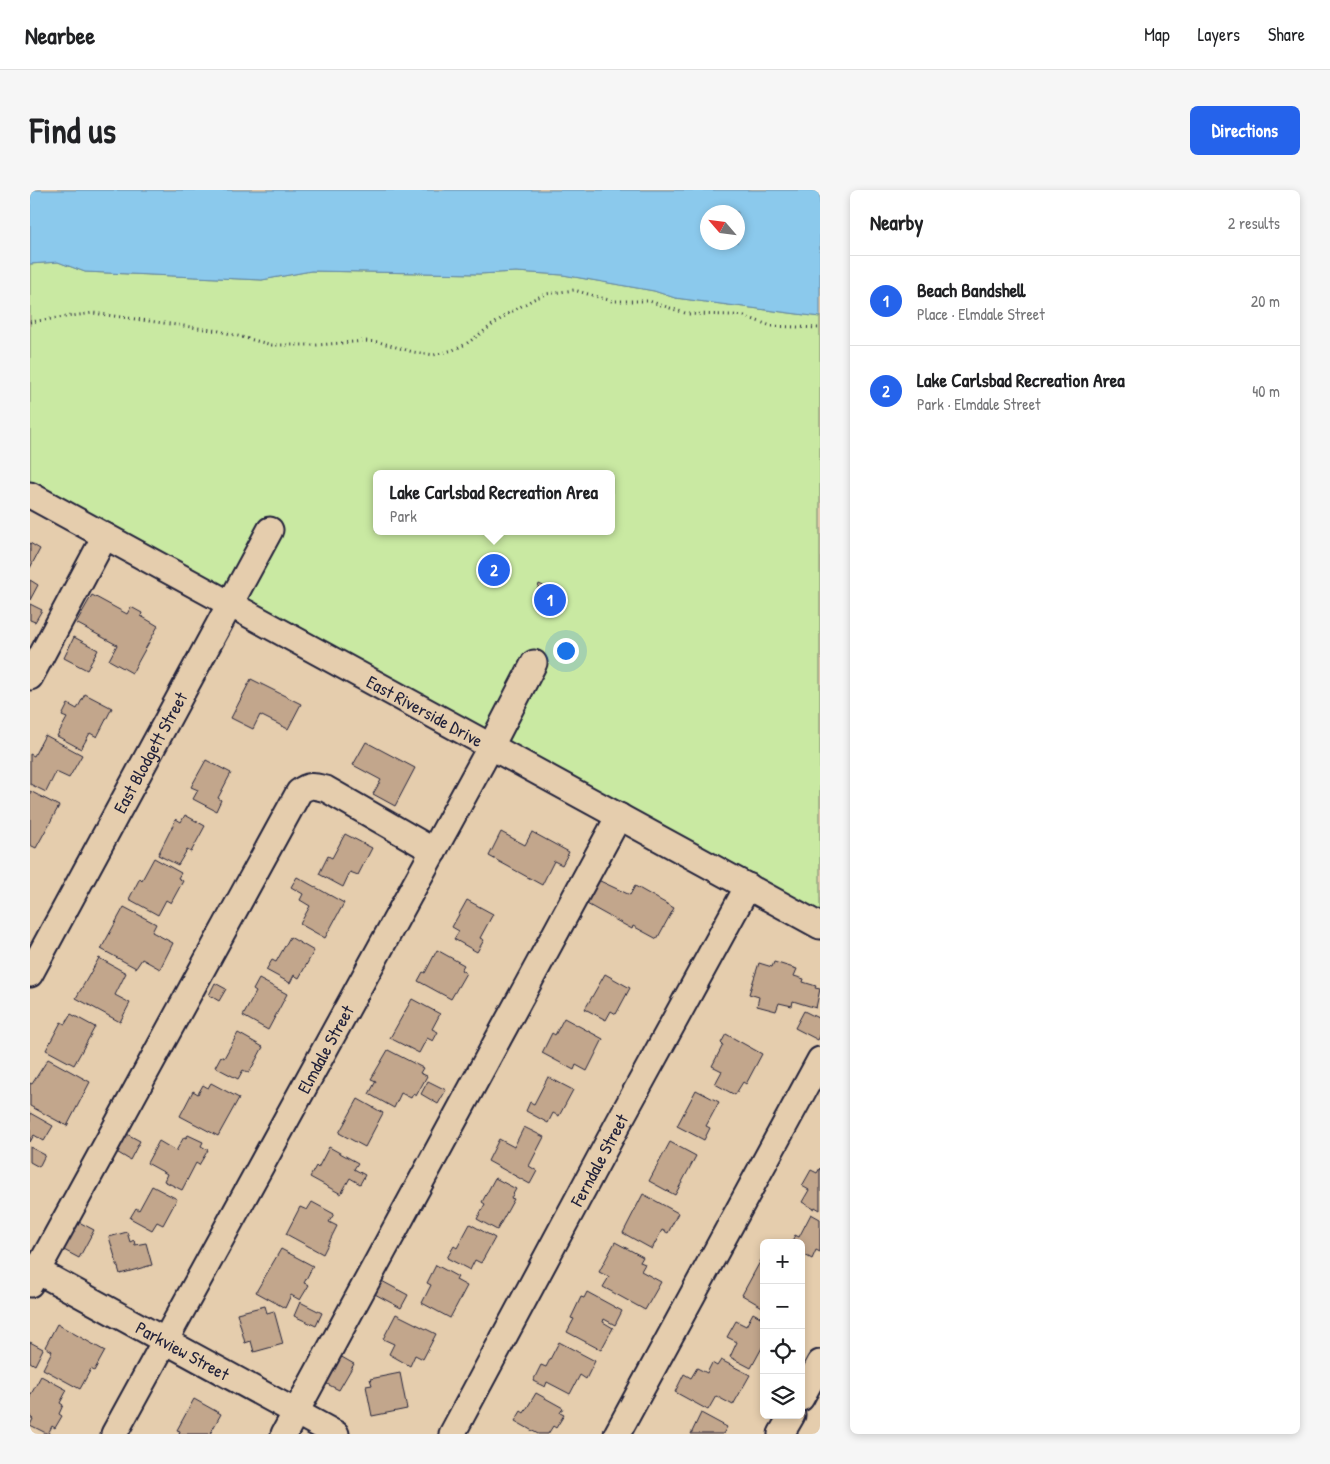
<!DOCTYPE html>
<meta charset="utf-8">
<style>
:root{--surface:#fff;--page:#f6f6f6;--text:#202124;--muted:#757577;--line:#e0e0e0;--accent:#2563eb}
body{margin:0;font-family:"Patrick Hand",sans-serif;background:var(--page);color:var(--text)}
.controls{position:absolute;right:15px;bottom:15px;display:grid;overflow:hidden;border-radius:8px;box-shadow:0 2px 8px #0003}
.controls button{width:45px;height:45px;display:grid;place-items:center;padding:0;border:0;border-bottom:1px solid var(--line);background:var(--surface);color:var(--text);font:25px sans-serif}
.compass{position:absolute;left:670px;top:15px;width:45px;height:45px;border-radius:50%;background:var(--surface);box-shadow:0 2px 8px #0003;rotate:298deg}
.you{position:absolute;left:535px;top:460px;width:18px;height:18px;margin:-12px;border:4px solid #fff;border-radius:50%;background:#1a73e8;box-shadow:0 0 0 8px #1a73e833}
.badge{display:grid;place-items:center;width:32px;height:32px;border-radius:50%;background:var(--accent);color:#fff;font-size:16px;font-weight:700}
.pin{position:absolute;translate:-50% -50%;border:2px solid #fff;box-shadow:0 1px 5px #0006}
.popup{position:absolute;left:343px;top:280px;width:242px;height:65px;box-sizing:border-box;display:grid;place-content:center;border-radius:8px;background:var(--surface);filter:drop-shadow(0 1px 4px #0005);font-size:16px;white-space:nowrap;color:var(--muted)}
.popup b{font-size:19px;color:var(--text)}
.popup::after{content:'';position:absolute;left:50%;top:100%;margin-left:-10px;border:10px solid transparent;border-top-color:var(--surface)}
.list{margin:0;padding:0;list-style:none}
h2{display:flex;justify-content:space-between;align-items:center;height:65px;margin:0;padding:0 20px;font-size:21px}
h2 small{font-size:16px;font-weight:400;color:var(--muted)}
.list li{display:grid;grid-template-columns:32px 1fr auto;gap:15px;align-items:center;box-sizing:border-box;height:90px;padding:0 20px;border-top:1px solid var(--line)}
.list b{display:block;font-size:19px;white-space:nowrap}
.list p{margin:0;font-size:16px;white-space:nowrap;color:var(--muted)}
.list em{font-size:16px;font-style:normal;color:var(--muted)}
.icon{flex:none;width:28px;height:28px;fill:none;stroke:currentColor;stroke-width:2;stroke-linecap:round;stroke-linejoin:round}
.map{position:relative;flex:none;width:790px;height:1244px;overflow:hidden;border-radius:8px}
header{display:flex;align-items:center;gap:30px;box-sizing:border-box;height:70px;padding:0 25px;background:var(--surface);border-bottom:1px solid var(--line)}
header strong{font-size:24px}
nav{display:flex;gap:28px;margin-inline-start:auto;font-size:18px}
.intro{display:flex;align-items:center;justify-content:space-between;box-sizing:border-box;height:120px;padding:0 30px}
h1{margin:0;font-size:35px}
.button{padding:12px 22px;border-radius:8px;background:var(--accent);color:#fff;font-size:18px;font-weight:700}
main{display:flex;gap:30px;padding:0 30px}
aside{flex:1;background:var(--surface);border-radius:8px;box-shadow:0 2px 8px #0003}
.map>svg:first-child{display:block}
</style>
<header>
<strong>Nearbee</strong>
<nav><a>Map</a><a>Layers</a><a>Share</a></nav>
</header>
<div class="intro"><h1>Find us</h1><a class="button">Directions</a></div>
<main>
<div class="map">
<svg width="790" height="1244" viewBox="0 0 790 1244">
<rect width="100%" height="100%" fill="#e5cdad"/>
<filter id="ink" filterUnits="userSpaceOnUse"><feTurbulence type="fractalNoise" baseFrequency=".02" numOctaves="2"/><feDisplacementMap in="SourceGraphic" scale="10" xChannelSelector="R" yChannelSelector="G"/><feConvolveMatrix kernelMatrix="1 2 1 2 8 2 1 2 1" color-interpolation-filters="sRGB"/></filter>
<g filter="url(#ink)">
<path fill="#c9e9a2" stroke="#76866e" fill-rule="evenodd" d="M28,72L55,82L232,90L281,81L449,84L486,82L533,85L624,101L645,108L790,127V736L0,305V74ZM346,284H582V341H346Z"/>
<path fill="#8bc9ec" stroke="#6186a5" fill-rule="evenodd" d="M0,0H790V127L645,108L624,101L533,85L486,82L449,84L281,81L232,90L55,82L28,72L0,74ZM678,22H708V52H678Z"/>
<path fill="#c2a68c" stroke="#22223b" d="M0,353L10,359L0,378Z
M0,390L8,395L0,410Z
M509,394L537,407L525,422L504,412Z
M62,405L97,424L101,417L112,423L111,426L128,436L102,483L79,470L87,455L46,433Z
M0,414L12,420L5,432L0,430Z
M44,447L68,460L57,480L34,468Z
M221,489L271,514L258,539L230,525L223,539L201,528Z
M55,504L82,518L67,547L60,543L51,559L27,546L37,528L32,526L38,514L47,519Z
M15,545L52,565L39,588L26,582L16,602L0,594V564L4,566Z
M336,552L385,578L365,616L343,604L351,590L323,575Z
M176,570L201,583L188,608L191,610L186,621L163,609L168,600L161,597Z
M0,601L29,616L6,658L0,655Z
M155,625L175,636L161,662L157,660L148,675L128,665L146,629L151,632Z
M471,642L495,655L502,642L539,662L532,675L524,671L512,695L459,666Z
M315,644L342,658L328,685L320,682L313,697L289,684L298,666L302,668Z
M124,668L151,683L148,688L153,691L141,713L136,710L128,725L99,709L110,688L112,690Z
M267,687L314,713L295,748L270,734L280,716L270,710L273,704L261,697Z
M568,690L600,705L605,696L644,718L627,749L603,736L602,739L555,713Z
M437,710L463,724L450,748L454,750L447,762L424,749L429,741L422,737Z
M94,717L126,734L122,742L143,753L130,779L112,769L106,778L71,759Z
M260,747L284,761L269,788L264,785L260,793L236,780L242,770L246,772Z
M407,760L434,775L431,780L436,783L421,809L388,791L393,782L395,783Z
M69,768L96,783L85,805L100,813L90,832L46,808Z
M744,772L767,779L764,786L774,789L773,792L786,796L785,798L790,799L786,818L763,811L762,816L749,813L746,821L727,816L729,807L719,804L729,773L742,777Z
M575,784L600,798L586,824L581,821L576,830L555,819Z
M229,789L257,804L238,840L213,826L226,802L223,800Z
M185,793L196,799L189,811L179,805Z
M382,809L410,824L402,839L408,842L403,851L397,848L389,863L360,848Z
M774,821L790,829V846L788,850L765,838Z
M41,824L65,837L44,875L16,860L31,832L35,834Z
M534,828L573,849L557,881L546,875L544,880L512,863L522,843L525,845Z
M208,843L233,857L219,883L213,880L208,889L185,877L191,866L194,868Z
M696,844L732,864L716,894L713,892L705,905L685,894L692,881L682,876L693,855L691,853Z
M358,860L393,878L390,883L397,886L386,906L383,904L381,908L371,903L364,918L339,904L346,891L341,889Z
M18,869L60,892L37,936L0,916V893L2,894Z
M518,887L543,900L529,926L523,923L518,933L496,921L500,912L504,914Z
M398,891L416,900L408,914L391,904Z
M181,893L209,908L188,946L150,926L163,901L168,904L173,895L178,898Z
M666,900L689,912L676,936L680,938L674,950L647,936Z
M328,909L353,923L335,957L309,943Z
M0,923L23,936L14,951L4,945L0,952Z
M494,937L514,947L499,976L507,981L500,994L458,971L469,949L484,957Z
M95,943L110,951L100,970L85,961Z
M158,945L173,952L171,956L178,960L169,975L166,973L152,1000L134,991L137,984L117,973L129,951L146,961L154,947L156,948Z
M640,952L666,966L645,1005L619,991Z
M0,957L15,965L9,977L0,972Z
M299,957L328,973L324,979L335,985L330,994L320,988L311,1004L280,987L286,976L288,978Z
M790,978V1020L785,1017L784,1019L772,1012L779,1000L772,996L781,980L787,983Z
M465,988L486,999L481,1008L484,1009L467,1040L447,1029L455,1014L452,1012Z
M122,996L147,1009L133,1035L127,1032L122,1040L100,1028L106,1018L109,1020Z
M613,1004L648,1023L638,1043L632,1040L622,1059L593,1043Z
M282,1012L304,1024L299,1032L307,1036L293,1064L256,1044L270,1017L277,1020Z
M781,1024L790,1029V1062L786,1060L782,1069L771,1063V1053H761L765,1045L769,1047Z
M47,1031L64,1040L49,1068L32,1059Z
M440,1034L465,1048L451,1073L445,1070L440,1080L417,1068L424,1056L427,1058Z
M97,1042L100,1052L104,1050L105,1055L116,1053L122,1075L90,1084L79,1047Z
M585,1052L613,1067L610,1072L615,1074L611,1081L631,1092L615,1120L573,1097L579,1087L569,1082Z
M251,1059L283,1076L274,1093L279,1095L270,1110L261,1105L255,1118L226,1102Z
M731,1070L734,1071V1118L712,1105Z
M406,1075L428,1087L426,1090L437,1096L420,1128L392,1113L401,1095L397,1093Z
M348,1089L378,1105L371,1118L341,1102Z
M557,1102L592,1121L585,1135L574,1129L573,1132L583,1138L571,1160L537,1142L544,1129L541,1128L551,1107L554,1108Z
M270,1112L292,1123L286,1136L264,1126Z
M235,1116L237,1123L244,1121L253,1154L224,1162L221,1151L215,1153L207,1123Z
M723,1123L734,1129V1154L721,1178L700,1167L707,1152L697,1147L706,1131L716,1136Z
M366,1124L406,1144L393,1169L385,1165L380,1176L359,1164L364,1154L353,1149Z
M27,1134L75,1161L64,1181L61,1179L50,1199L13,1179L22,1161L15,1157Z
M0,1152L13,1159L5,1175L0,1172Z
M529,1152L565,1171L556,1189L550,1185L540,1204L517,1192L515,1197L503,1191L511,1175L516,1177Z
M310,1166L324,1174L309,1200L295,1193Z
M691,1170L720,1185L703,1215L686,1206L678,1220L645,1202L654,1184L661,1188L667,1178L677,1183L682,1173L687,1176Z
M370,1183L377,1219L342,1226L336,1196L342,1195L340,1189Z
M11,1186L37,1200L30,1213L33,1215L29,1224L32,1226L25,1238L22,1236L18,1244L0,1235L3,1229L0,1227V1206Z
M506,1203L533,1218L530,1223L534,1225L526,1238L523,1236L518,1244H508L485,1231L491,1221L494,1223Z
M164,1209L191,1224L180,1244H149L150,1241L147,1240Z
M671,1223L697,1237L693,1244H661Z"/>
<g fill="none" stroke-linecap="round" stroke-linejoin="round">
<g stroke="#22223b" stroke-width="29">
<g id="minor">
<path id="s1" d="M0,305L790,736"/>
<path d="M0,487L75,346"/>
<path id="s2" d="M0,784L240,340"/>
<path id="s3" d="M0,1077L306,1244"/>
<path d="M0,1094C88,930 180,767 269,602C279,594 284,596 296,599L404,661"/>
<path d="M771,1208L790,1173"/>
<path id="s4" d="M84,1244L461,556L504,473"/>
<path d="M254,1244L589,626"/>
<path id="s5" d="M422,1244L589,932L718,696"/>
<path d="M587,1244L790,870"/>
<path d="M751,1244L762,1225"/>
</g>
</g>
<path stroke="#22223b" stroke-width="3" stroke-dasharray="1 4" stroke-linecap="butt" d="M0,132L63,123L189,141L242,155H287L335,151L349,152L383,162L404,165L423,160L436,154L479,123L504,109L516,104L544,100L582,111H619L658,124L703,125L714,126L741,136L790,138"/>
<use href="#minor" stroke="#e5cdad" stroke-width="25"/>
</g>
</g>
<g text-anchor="middle" dominant-baseline="central" stroke-width="5" stroke-linejoin="round" paint-order="stroke">
<g font-size="18" fill="#22223b" stroke="#e5cdad">
<text stroke="none"><textPath href="#s1" startOffset="450">East Riverside Drive</textPath></text>
<text stroke="none"><textPath href="#s2" startOffset="252">East Blodgett Street</textPath></text>
<text stroke="none"><textPath href="#s4" startOffset="439">Elmdale Street</textPath></text>
<text stroke="none"><textPath href="#s5" startOffset="311">Ferndale Street</textPath></text>
<text stroke="none"><textPath href="#s3" startOffset="174">Parkview Street</textPath></text>
</g>
</g>
</svg>
<div class="controls">
<button>+</button>
<button>−</button>
<button><svg class="icon" aria-label="locate" viewBox="0 0 24 24"><circle cx="12" cy="12" r="6"/><path d="M12 2v4M12 18v4M2 12h4M18 12h4"/></svg></button>
<button><svg class="icon" aria-label="layers" viewBox="0 0 24 24"><path d="M12 4l9 5-9 5-9-5zM3 14l9 5 9-5"/></svg></button>
</div>
<svg class="compass" viewBox="-18 -18 36 36"><path d="M0-13l5 13h-10z" fill="#e53935"/><path d="M0 13l5-13h-10z" fill="#757577"/></svg>
<div class="you"></div>
<div class="pin badge" style="left:520px;top:410px">1</div>
<div class="pin badge" style="left:464px;top:380px">2</div>
<div class="popup"><b>Lake Carlsbad Recreation Area</b>Park</div>
</div>
<aside>
<h2>Nearby<small>2 results</small></h2>
<ul class="list">
<li><span class="badge">1</span><div><b>Beach Bandshell</b><p>Place · Elmdale Street</p></div><em>20 m</em></li>
<li><span class="badge">2</span><div><b>Lake Carlsbad Recreation Area</b><p>Park · Elmdale Street</p></div><em>40 m</em></li>
</ul>
</aside>
</main>
